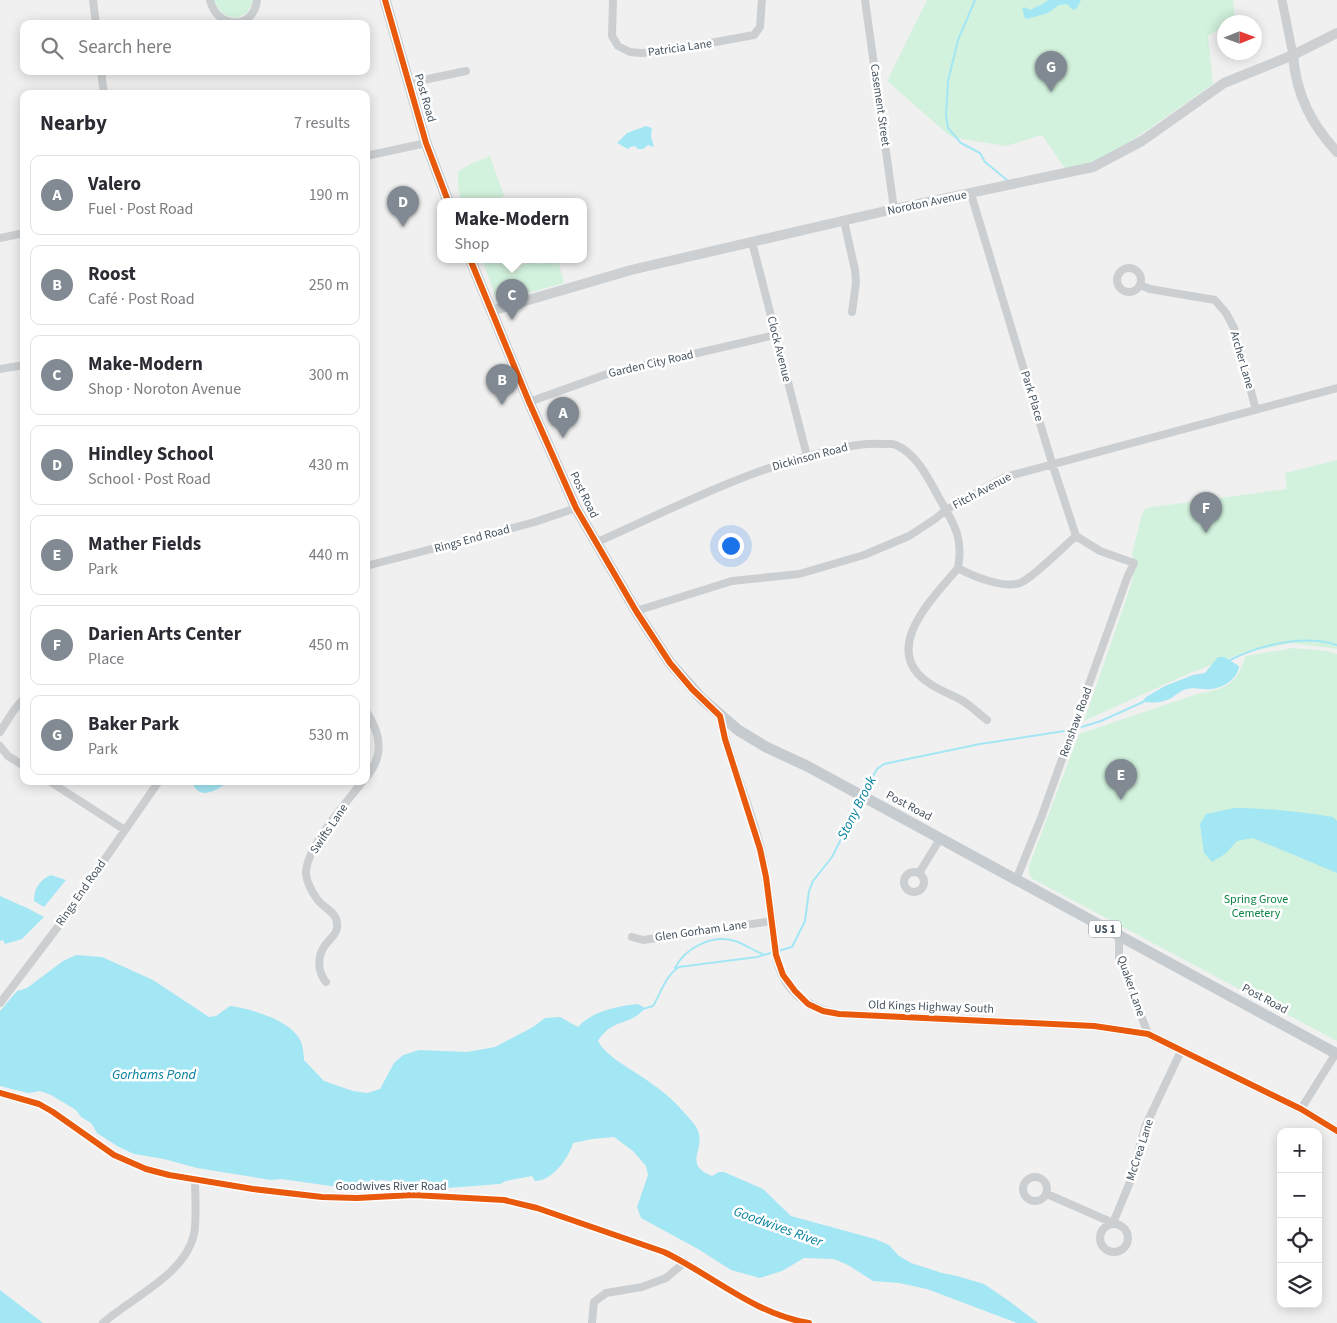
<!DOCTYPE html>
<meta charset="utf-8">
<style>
:root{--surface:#fff;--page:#f7f7f7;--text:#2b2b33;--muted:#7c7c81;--line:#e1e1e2;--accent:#818a92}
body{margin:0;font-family:"Source Sans 3",sans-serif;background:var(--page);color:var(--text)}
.controls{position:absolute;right:15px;bottom:15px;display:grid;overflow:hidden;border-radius:10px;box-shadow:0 2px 12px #0003}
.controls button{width:45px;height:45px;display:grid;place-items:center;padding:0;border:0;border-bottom:1px solid var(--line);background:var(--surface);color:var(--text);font:25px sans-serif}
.compass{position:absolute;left:1217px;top:15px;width:45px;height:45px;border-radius:50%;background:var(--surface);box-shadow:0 2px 12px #0003;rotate:89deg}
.you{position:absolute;left:730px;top:545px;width:18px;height:18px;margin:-12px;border:4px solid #fff;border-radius:50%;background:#1a73e8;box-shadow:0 0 0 8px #1a73e833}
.badge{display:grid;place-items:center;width:32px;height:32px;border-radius:50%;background:var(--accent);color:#fff;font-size:16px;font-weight:700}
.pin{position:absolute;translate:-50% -41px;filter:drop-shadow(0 1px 2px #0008)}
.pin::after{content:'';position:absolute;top:26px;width:18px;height:15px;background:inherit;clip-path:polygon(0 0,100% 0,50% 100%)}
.popup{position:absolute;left:437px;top:198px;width:150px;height:65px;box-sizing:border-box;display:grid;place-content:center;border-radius:10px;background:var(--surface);filter:drop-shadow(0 1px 4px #0005);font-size:16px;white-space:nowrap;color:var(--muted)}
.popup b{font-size:19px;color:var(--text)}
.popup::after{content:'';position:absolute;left:50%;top:100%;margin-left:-10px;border:10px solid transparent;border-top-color:var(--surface)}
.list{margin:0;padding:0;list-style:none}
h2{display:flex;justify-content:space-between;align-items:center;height:65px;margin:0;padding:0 20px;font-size:21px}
h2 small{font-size:16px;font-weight:400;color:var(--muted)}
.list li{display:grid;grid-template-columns:32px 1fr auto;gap:15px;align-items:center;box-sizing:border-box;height:80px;margin:0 10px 10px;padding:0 10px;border:1px solid var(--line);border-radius:10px}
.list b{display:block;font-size:19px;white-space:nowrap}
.list p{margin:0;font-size:16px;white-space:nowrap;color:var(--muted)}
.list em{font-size:16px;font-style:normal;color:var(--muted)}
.icon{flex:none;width:28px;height:28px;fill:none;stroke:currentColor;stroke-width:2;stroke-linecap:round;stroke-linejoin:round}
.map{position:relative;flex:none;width:1337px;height:1323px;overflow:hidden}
.search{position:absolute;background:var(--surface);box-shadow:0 2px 12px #0003;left:20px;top:20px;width:350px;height:55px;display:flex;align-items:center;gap:12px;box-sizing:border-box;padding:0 18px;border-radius:10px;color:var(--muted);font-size:19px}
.panel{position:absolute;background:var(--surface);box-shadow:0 2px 12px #0003;left:20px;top:90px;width:350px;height:695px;border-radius:10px}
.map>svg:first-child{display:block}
</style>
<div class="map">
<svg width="1337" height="1323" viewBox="0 0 1337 1323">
<rect width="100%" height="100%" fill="#f1f0f0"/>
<path fill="#d2f2dd" d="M214,0H253L248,12L237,18C224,17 218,11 214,0Z
M927,0H1233L1235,19L1229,22H1224V26L1208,36L1213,84L1134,139L1100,159L1066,170L1042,135L1006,146L951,137L887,81Z
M490,156L504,196L494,201H461L458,186V172L470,164Z
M482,259H504L508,269L515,270L520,269L521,265L535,261L537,264L552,259L558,260L564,283L497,301Z
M1337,460V649L1292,643L1243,653L1190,673L1084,721L1131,585L1134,572L1132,554L1141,518L1145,508L1287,489L1285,473Z
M1293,648L1327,651L1337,654V1041L1031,878L1029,873V866L1079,734L1197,694C1227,688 1235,686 1246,656Z"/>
<path fill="#a3e6f4" d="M1048,0H1081L1077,8L1073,10L1067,4L1059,5L1048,13L1027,19L1025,18L1022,9L1024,7L1030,10C1037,6 1041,6 1048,0Z
M646,126L652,128L651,136L654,147L648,145L643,149H638L635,146L630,147L628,149L617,143L627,133Z
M1218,657H1224L1239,666C1238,679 1223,688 1211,689C1203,690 1195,687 1187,689C1182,690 1177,694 1173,697C1163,703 1154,703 1142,702L1146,697L1165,686L1193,675L1205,673Z
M229,781C218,790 199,802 192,782Z
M1235,808C1268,808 1301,812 1333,817L1337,821V873L1253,838L1237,841L1225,854L1212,862L1204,853L1200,824L1206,814Z
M51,875L66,880L44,907L34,901C34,889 39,880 51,875Z
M0,896L27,908L44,917L22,939L5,944L3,940L0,941Z
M76,955L102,957L153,980L209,1017L216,1016L230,1006C249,1008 284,1019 296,1034C303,1042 303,1050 304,1060L324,1081L353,1091L367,1093L380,1089L394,1063L403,1055L419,1050L467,1052L495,1047L533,1027L545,1018L560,1017L578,1027C592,1011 618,1006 638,1004L645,1008C631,1026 612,1018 598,1041C605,1054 621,1063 633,1071C650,1082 668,1094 681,1109C687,1116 698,1126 699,1134C703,1152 684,1165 712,1176L719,1172H724L763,1189L791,1216L875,1239L889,1245L899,1256L911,1263L942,1273L957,1276L984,1284L1009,1301L1038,1323H1017L927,1289L899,1283L873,1281L848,1265L834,1259L804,1258L782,1271L760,1278L731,1270L698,1249L641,1218L637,1207L648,1175L646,1166L633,1151L614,1137L592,1139L573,1143C569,1157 553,1181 535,1181L532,1176L506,1181L500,1184L447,1188L381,1180L345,1188L281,1179L271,1180L197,1168L164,1159L134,1154L117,1146L97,1133L91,1123L81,1117L76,1110L51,1095L40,1091L28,1093L0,1086V1011L17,991L27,988L63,961Z
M0,1290L43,1323H0Z"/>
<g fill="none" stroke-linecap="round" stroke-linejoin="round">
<path stroke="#a3e6f4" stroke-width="2" d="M975,0L958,40L948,81L946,115L948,128L961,143L980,153L985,162L1007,180
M1228,661C1260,645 1302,634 1337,645
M1075,729L1101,721L1143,702
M864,792L877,769L884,764L980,744L1071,730
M778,951L792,947L805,921L809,891L813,881L832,857L860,801
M675,968C685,948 712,934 735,941C745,944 753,951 763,954
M643,1009L653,1006C661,993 665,976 679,967L757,957L774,952"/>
<path stroke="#cccfd1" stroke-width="8" d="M93,0L96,24
M210,0C216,28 253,32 257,0
M613,0L612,36L618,46L630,52L641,53L661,52L754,35L760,27L762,0
M865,0L894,209
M101,71L104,94
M409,83L466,71
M366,156L426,143
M971,194L1052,463L1076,536L1100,551L1134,563L1127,578L1041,818L1016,880
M844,221L855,270L856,283L852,312
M0,238L24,233
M752,242L807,456
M1117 280a12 12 0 1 1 24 0a12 12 0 1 1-24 0Z
M1140,285L1150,289L1215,300L1226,313L1234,328L1256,410
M0,369L24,365
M529,402L607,374L775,335
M595,543C670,510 745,470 825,452C844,447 861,443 881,444C885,444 892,443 896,445C916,454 927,476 937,494C952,522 964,534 958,568
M366,566L535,522L576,508
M636,611L732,581L799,574L864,555L909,536L935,519L946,510L1005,477L1337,388
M366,711C382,736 384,755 366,778
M987,720C979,714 971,706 963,701C953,695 941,691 932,685C877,652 932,599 958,568C972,576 1004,589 1020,583C1033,578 1064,546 1076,536
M0,732L14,710L24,698
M0,746L8,756L24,766
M49,781L125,830
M904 882a10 10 0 1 1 20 0a10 10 0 1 1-20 0Z
M919,873L940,839
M632,937L643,940L772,921
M1119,937V957L1148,1034
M326,982C317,971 317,955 326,944C330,939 336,935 337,928C339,912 325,910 317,899C312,892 307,883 306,874C305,848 347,802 363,781
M0,1003L60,924L159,781
M0,1093L39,1104L53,1112L114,1155L146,1169L169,1175L253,1189L322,1197L357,1198L413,1195L504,1200L537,1208L664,1252C712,1275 754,1314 809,1323
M1301,1109L1336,1053
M1023 1189a12 12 0 1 1 24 0a12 12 0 1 1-24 0Z
M1047,1194L1113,1223L1130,1182L1145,1127L1181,1051
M1100 1238a14 14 0 1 1 28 0a14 14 0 1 1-28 0Z
M103,1323C131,1298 186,1274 194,1234C197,1219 195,1195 195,1180
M592,1323L594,1302L606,1293L642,1287L666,1278L685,1262"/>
<path stroke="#cccfd1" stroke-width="9" d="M1282,0L1293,55
M720,716C729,762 750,805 761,851C766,875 769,898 772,922C774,940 775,958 782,974C793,997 815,1011 839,1014L1094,1026L1148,1034L1301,1109L1337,1131"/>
<path stroke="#ccd0d3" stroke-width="10" d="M1293,55C1296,94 1311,124 1337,152
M491,311L631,270L894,209L1093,167L1142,141L1224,83L1293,55L1337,33"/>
<path stroke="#c6cbcf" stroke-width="11" d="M385,0L426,143L448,201
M470,259L529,402L576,508L636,611L670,663L702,699L738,730L766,747L807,766L1337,1054"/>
<g stroke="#fff" stroke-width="9">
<path id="cycleway" d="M385,0L426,143L448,201
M470,259L529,402L576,508L636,611L670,663L692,689L720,716L725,739L760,849L766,877L776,955L783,975L795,991L808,1004L823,1011L839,1014L1094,1026L1148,1034L1301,1109L1337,1131
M0,1093L39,1104L53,1112L114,1155L146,1169L169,1175L253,1189L322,1197L357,1198L413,1195L504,1200L537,1208L664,1252C712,1275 754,1314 809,1323"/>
</g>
<use href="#cycleway" stroke="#e8590c" stroke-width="6"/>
</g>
<g text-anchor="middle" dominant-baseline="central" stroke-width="5" stroke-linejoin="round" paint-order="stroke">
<rect fill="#fff" stroke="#7d878f" stroke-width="1" x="1089" y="920.5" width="32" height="17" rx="4"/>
<g font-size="11" font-weight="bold" fill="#45535f">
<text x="1105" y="929">US 1</text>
</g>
<g font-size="12" fill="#45535f" stroke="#fff">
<text transform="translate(680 48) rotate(-8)">Patricia Lane</text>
<text transform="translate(425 98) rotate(74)">Post Road</text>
<text transform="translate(880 105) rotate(82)">Casement Street</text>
<text transform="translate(927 203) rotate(-12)">Noroton Avenue</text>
<text transform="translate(779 349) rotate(76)">Clock Avenue</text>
<text transform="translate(1242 360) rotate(74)">Archer Lane</text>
<text transform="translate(651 364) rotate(-13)">Garden City Road</text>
<text transform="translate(1032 396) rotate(73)">Park Place</text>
<text transform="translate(810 457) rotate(-15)">Dickinson Road</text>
<text transform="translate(982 491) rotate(-28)">Fitch Avenue</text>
<text transform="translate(584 495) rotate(64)">Post Road</text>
<text transform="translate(472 539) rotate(-15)">Rings End Road</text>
<text transform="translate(1076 722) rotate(-70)">Renshaw Road</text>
<text transform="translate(909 806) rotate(28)">Post Road</text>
<text transform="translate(329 829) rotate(-56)">Swifts Lane</text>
<text transform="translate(81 893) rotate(-55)">Rings End Road</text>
<text transform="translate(701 931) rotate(-8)">Glen Gorham Lane</text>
<text transform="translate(1131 986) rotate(71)">Quaker Lane</text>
<text transform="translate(1265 999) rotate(28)">Post Road</text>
<text transform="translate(931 1007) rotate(2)">Old Kings Highway South</text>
<text transform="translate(1140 1150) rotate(-72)">McCrea Lane</text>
<text x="391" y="1186">Goodwives River Road</text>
</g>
<g font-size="12" fill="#0c8344" stroke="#fff">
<text x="1256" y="899">Spring Grove<tspan x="1256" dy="14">Cemetery</tspan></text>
</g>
<g font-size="14" font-style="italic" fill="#03819e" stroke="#fff">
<text transform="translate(857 808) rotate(-63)">Stony Brook</text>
<text x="154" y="1075">Gorhams Pond</text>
<text transform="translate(778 1227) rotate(20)">Goodwives River</text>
</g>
</g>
</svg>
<div class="controls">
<button>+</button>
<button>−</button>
<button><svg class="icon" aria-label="locate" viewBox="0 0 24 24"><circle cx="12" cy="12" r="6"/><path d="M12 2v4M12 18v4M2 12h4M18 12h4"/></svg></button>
<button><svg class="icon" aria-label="layers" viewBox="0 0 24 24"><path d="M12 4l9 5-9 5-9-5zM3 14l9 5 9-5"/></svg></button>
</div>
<svg class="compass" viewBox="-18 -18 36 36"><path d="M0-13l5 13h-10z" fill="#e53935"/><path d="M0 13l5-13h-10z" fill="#7c7c81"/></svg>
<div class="you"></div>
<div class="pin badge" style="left:563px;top:438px">A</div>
<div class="pin badge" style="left:502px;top:405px">B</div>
<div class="pin badge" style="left:512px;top:320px">C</div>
<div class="popup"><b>Make-Modern</b>Shop</div>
<div class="pin badge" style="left:403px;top:227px">D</div>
<div class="pin badge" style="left:1121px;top:800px">E</div>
<div class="pin badge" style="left:1206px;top:533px">F</div>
<div class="pin badge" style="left:1051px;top:92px">G</div>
<div class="search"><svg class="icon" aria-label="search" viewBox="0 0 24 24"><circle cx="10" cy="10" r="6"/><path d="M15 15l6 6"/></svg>Search here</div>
<section class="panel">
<h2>Nearby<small>7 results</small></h2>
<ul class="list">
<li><span class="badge">A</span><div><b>Valero</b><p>Fuel · Post Road</p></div><em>190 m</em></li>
<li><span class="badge">B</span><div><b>Roost</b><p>Café · Post Road</p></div><em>250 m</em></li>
<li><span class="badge">C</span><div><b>Make-Modern</b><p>Shop · Noroton Avenue</p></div><em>300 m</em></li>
<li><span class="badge">D</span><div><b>Hindley School</b><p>School · Post Road</p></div><em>430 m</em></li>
<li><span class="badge">E</span><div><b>Mather Fields</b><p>Park</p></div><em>440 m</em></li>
<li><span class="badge">F</span><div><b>Darien Arts Center</b><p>Place</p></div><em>450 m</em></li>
<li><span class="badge">G</span><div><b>Baker Park</b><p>Park</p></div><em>530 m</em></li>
</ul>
</section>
</div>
